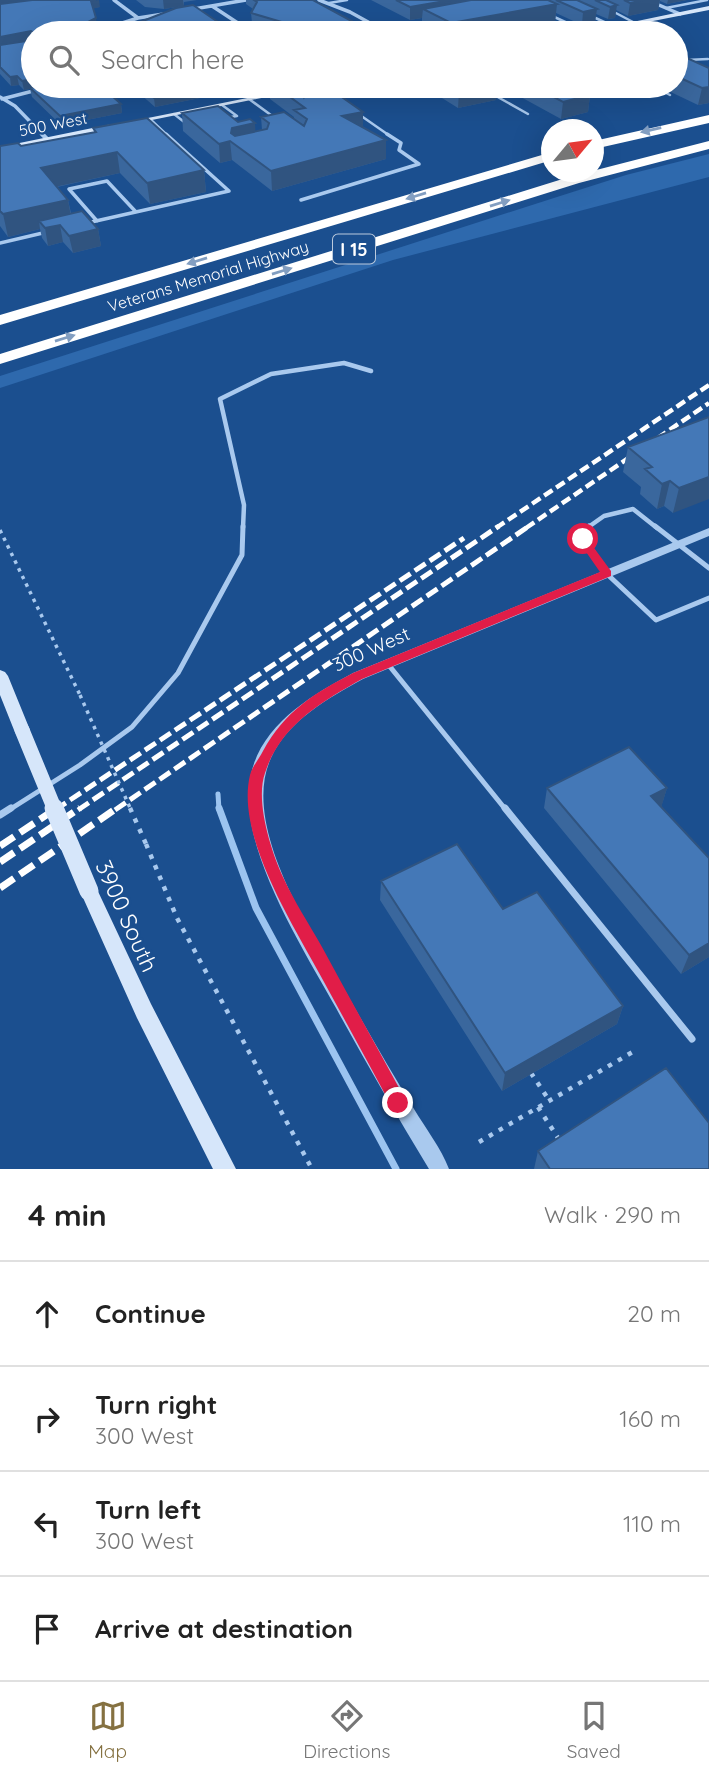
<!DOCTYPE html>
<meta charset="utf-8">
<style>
:root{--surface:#fff;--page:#f6f6f6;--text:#222;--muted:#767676;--line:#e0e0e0;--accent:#857141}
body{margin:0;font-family:Quicksand,sans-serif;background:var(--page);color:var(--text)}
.compass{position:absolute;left:541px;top:119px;width:63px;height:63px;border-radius:50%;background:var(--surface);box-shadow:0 7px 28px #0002;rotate:61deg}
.stop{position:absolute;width:21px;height:21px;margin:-16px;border:5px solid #e11d48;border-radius:50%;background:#fff}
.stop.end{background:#e11d48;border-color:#fff;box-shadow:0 2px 7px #0008}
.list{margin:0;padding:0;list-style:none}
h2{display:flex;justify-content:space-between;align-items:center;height:91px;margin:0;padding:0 28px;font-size:30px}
h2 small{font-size:23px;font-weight:400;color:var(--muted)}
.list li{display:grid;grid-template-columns:46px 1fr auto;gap:21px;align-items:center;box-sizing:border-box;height:105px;padding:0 28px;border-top:2px solid var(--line)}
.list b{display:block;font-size:26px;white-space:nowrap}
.list p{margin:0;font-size:23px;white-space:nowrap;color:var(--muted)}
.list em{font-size:23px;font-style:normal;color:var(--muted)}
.icon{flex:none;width:38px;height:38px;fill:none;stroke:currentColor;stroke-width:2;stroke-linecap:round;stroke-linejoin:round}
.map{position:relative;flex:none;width:709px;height:1169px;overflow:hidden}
.search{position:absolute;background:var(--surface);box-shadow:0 7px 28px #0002;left:21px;right:21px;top:21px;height:77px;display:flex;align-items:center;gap:18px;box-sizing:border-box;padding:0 24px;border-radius:38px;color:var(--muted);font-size:26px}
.sheet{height:511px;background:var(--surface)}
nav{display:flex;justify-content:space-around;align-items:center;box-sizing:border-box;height:98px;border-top:2px solid var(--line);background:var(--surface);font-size:19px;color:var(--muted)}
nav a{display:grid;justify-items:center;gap:4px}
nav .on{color:var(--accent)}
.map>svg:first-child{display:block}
</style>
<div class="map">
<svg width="709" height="1169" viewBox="0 0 709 1169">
<rect width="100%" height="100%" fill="#1b4f8f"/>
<path fill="#2e69ad" d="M709,154V177L393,260L0,388V376L557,197L626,175Z"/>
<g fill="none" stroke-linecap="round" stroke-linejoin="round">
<path stroke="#9cc4f0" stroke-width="5" d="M218,794L219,810"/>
<path stroke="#9cc4f0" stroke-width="7" d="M219,808L256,908L396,1169"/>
<path stroke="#a9c9ee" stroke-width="3.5" stroke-dasharray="3.5 5" stroke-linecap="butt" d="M0,530L80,695"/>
<path stroke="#a9c9ee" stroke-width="4.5" stroke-dasharray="4.5 7" stroke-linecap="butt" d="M146,844L177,918L312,1169
M531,1073L549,1100
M538,1107L560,1141
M479,1142L636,1050"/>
<path stroke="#a9c9ee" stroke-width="2.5" d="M329,3L347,0
M666,8L707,0
M612,11L654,33
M550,15L587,32
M589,15L615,27
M403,26L428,22
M387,32L407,29
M526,33L570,25
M676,56L686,60L708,59
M478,86L528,114
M652,86L670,95
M249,99L275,118
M222,105L237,116L225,118
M357,113L390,136
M174,114L188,125
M150,119L168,136"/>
<path stroke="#a9c9ee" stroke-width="3.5" d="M301,200L419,164L399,150L401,143L387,134
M97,221L69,189L107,181L136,212
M87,223L229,191L166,134
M0,243L47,232"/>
<path stroke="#a9c9ee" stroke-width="4.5" d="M243,528L244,505L220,399L271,374L344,363L371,371
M587,528L604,516L633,509L657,528"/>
<path stroke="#a9c9ee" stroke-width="5" d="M589,526L582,534L607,574L656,620L709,598
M655,526L709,568
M387,663L506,810
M9,810L80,765L132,727L178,673L242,555L243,526"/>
<path stroke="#a9c9ee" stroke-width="7" d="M505,808L692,1039
M0,815L11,808"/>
<path stroke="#a9c9ee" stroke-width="3.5" d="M114,0L138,18
M319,0L350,12L388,33
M647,0L680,14
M212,6L253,33
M188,10L246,0
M91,33L138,18L170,13
M0,97L15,106L44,136
M2,99L37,90"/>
<path stroke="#a9c9ee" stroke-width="4.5" d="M42,134L47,139"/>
<path fill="#a9c9ee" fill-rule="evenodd" d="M709,528V536L363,679C329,698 288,720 271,758C240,825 311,932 344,989C367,1030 390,1070 414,1109C426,1129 441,1148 449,1169H429C397,1116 366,1063 336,1008C303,948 235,843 251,774C262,724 312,695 353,673Z"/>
<path fill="#d6e6fa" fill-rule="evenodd" d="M709,6V10L592,33H580Z
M307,86H321L132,124L128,122Z
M112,124H115V128L0,151V147Z
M0,670L5,672L8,676L30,730L28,734L22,736L16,734L14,730L0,695Z
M89,883L95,885L151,1004L236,1169H213L137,1018L80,891L83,885Z"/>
<path fill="#fff" fill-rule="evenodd" d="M709,115V123L594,149V141Z
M709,141V149L579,183L0,364V354L569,177Z
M552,152V160L0,325V315Z"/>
<path stroke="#fff" stroke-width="4.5" stroke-dasharray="10 4.5" stroke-linecap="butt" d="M496,528L709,385
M526,528L709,403"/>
<path stroke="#fff" stroke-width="5" stroke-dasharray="13 5" stroke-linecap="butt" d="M55,810L464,538
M78,810L499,526
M115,810L529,526"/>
<path stroke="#fff" stroke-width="7" stroke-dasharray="17 7" stroke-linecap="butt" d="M0,846L57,808
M0,862L80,808
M0,888L117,808"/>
<path stroke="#a9c9ee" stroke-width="3.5" stroke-dasharray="3.5 5" stroke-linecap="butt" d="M80,695L131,810"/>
<path stroke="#a9c9ee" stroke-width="4.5" stroke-dasharray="4.5 7" stroke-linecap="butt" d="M130,808L146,844"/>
<path stroke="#d6e6fa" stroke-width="15" d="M22,730L55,810"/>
<path stroke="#d6e6fa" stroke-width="19" d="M54,808L89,891"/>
</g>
<path fill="#3a679d" d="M0,0L100,7L93,8L97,26L93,28H125L234,33H33V86L121,104L122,113L61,125L32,97L30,89L24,90L19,85L11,86L0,74Z
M136,0H197L184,2V6L164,9L145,7Z
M246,0H313L370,31V33H287L252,23L251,13L253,9L246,4Z
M371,0H687L667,4L660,1L658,10L628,16L616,10L615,18L608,19L596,14L595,22L582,25L556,13L555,22L495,33H434L422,27V18L410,20Z
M676,53L709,68V103L698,105L658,86H676Z
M131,86H300L304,97L363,112V128L386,140V159L272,191L232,160L220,163L183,131L182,113L238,122L255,123V132L262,130L261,117L294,119V117L270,99V91L262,92L255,87L155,107Z
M426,86H619L586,93L590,95L588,112L561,119L519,96L508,98L497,92L496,100L458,108L426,88Z
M93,128L204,170L206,192L150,204L120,173L57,187L68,200L71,213L98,229L101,246L73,253L63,242L48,246L42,238L40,229L8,237L0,226V146H21L94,132Z
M709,417L673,513L664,506L657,509L640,494L641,487L623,472L628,447Z
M547,788H667L661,807L709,858V957L681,974L544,808Z
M381,881L503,909L623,1006L617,1024L502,1091L380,900Z
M538,1151L709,1169H534Z"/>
<path fill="#305480" d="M0,0H30L0,5Z
M99,0L100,7L92,9L91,1Z
M163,0H183L184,6L164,9Z
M451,0H523L423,9L422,18L410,20V7Z
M644,0H660L658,10L628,16L630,3Z
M668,0H687L667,4Z
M557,4L555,22L495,33H450L451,23Z
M617,5L615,18L608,19L610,7Z
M597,9L595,22L582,25L583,12Z
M96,18L97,26L87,31L86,23Z
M31,31L32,40L0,46V37Z
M17,76L19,85L11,86L10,77Z
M33,79V86H47L24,90L22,81Z
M216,86H255V87L155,107L154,98Z
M261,86H270V91L262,92Z
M487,86H497L496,100L458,108L459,91Z
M509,86H520L519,96L508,98Z
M563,86H619L562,99Z
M709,87V103L698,105L702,88Z
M590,95L588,112L561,119L563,102Z
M121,104L122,113L61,125L60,116Z
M363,112V130L342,116Z
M255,123L256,142L236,146L231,133L232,128Z
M386,140V159L272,191L271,171Z
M230,141L232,160L220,163L219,144Z
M117,152L120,173L45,189L41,168Z
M204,170L206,192L150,204L147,183Z
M68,200L72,222L60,225L63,242L48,246L45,228L39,221L40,229L8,237L3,214Z
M98,229L101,246L73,253L69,236Z
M709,477V499L673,513L679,488Z
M670,481L664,506L657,509L662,484Z
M667,788L661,808L651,796Z
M709,943V957L681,974L689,955Z
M623,1006L617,1024L502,1091L505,1073Z"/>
<path fill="#4478b7" stroke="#305480" stroke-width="2" d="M32,0H96L91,1L96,18L86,23L88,29L121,25L125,28L176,8L193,5L234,33H34L31,31L0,37V4Z
M254,0H313L370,31L369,33H318H319L251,13L257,2Z
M396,0H451L410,7Z
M471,0H548L557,4L451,23L423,9Z
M556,0H577L597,9L583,12Z
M595,0H606L617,5L610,7Z
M624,0H644L630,3Z
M33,38V79L22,81L17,76L10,77L0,67V45L32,40Z
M676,53L709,68V87L702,88L676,76Z
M41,86H101L121,104L60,116L30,88Z
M140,86H216L154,98Z
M275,86H300L304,97L310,86H326L363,112L342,116L386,140L271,171L230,141L219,144L182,113L218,106L238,122L250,119L255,123L232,128L231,133L235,136L267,129L269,123L261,117L284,112L304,126L307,119L294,110L305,108Z
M450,86H487L459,91Z
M533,86H572L590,95L563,102Z
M147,118L204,170L147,183L117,152L41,168L68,200L3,214L0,211V146L18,143L21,146L96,132L93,128Z
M82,211L98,229L69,236L60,225L45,228L39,221Z
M709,417V477L679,488L670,481L662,484L645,469L652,467L628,447Z
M629,747L667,788L651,796L709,858V943L689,955L547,788Z
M457,844L503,909L537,892L623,1006L505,1073L381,881Z
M666,1068L709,1123V1169H550L538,1151Z"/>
<defs><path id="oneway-solid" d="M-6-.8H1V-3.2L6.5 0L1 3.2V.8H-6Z" transform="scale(1.75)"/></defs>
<g fill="#829ec1">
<use href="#oneway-solid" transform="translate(651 130) rotate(167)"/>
<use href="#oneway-solid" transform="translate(416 196) rotate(163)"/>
<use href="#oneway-solid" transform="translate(500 203) rotate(-17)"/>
<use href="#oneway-solid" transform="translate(197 261) rotate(163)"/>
<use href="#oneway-solid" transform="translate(282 271) rotate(-17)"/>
<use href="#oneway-solid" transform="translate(65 338) rotate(-17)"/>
</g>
<path fill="#e11d48" d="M579,537H586L611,571V576L362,679C321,702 280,726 265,773C255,801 271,851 283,877C294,901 309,924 322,947C349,997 377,1047 404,1097L407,1103L404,1109L398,1111L393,1109C370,1066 347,1024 324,982C296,929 235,837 250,775C252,767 259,759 263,751C285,711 313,694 353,673L600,572L577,539Z"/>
<g text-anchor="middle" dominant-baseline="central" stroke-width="5" stroke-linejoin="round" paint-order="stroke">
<g font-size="16" fill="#fff" stroke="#1b4f8f">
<text transform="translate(53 124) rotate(-11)">500 West</text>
<text transform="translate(208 276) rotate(-17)">Veterans Memorial Highway</text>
</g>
<rect fill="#1b4f8f" stroke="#bbcadd" stroke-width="2" x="333" y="234.5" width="42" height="29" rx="5"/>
<g font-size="18" font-weight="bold" fill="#fff">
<text x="354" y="249">I 15</text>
</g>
<g font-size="19" fill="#fff" stroke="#1b4f8f">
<text transform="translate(371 649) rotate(-24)">300 West</text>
</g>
<g font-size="23" fill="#fff" stroke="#1b4f8f">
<text transform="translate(127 916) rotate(66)">3900 South</text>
</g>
</g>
</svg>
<svg class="compass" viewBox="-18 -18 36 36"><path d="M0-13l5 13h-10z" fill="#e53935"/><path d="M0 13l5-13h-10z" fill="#767676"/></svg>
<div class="stop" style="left:583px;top:539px"></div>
<div class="stop end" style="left:398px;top:1103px"></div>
<div class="search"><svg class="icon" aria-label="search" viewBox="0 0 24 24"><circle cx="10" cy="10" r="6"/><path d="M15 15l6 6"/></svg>Search here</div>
</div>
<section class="sheet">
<h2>4 min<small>Walk · 290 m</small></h2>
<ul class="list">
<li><svg class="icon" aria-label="ahead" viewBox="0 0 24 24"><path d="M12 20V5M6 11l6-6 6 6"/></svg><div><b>Continue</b></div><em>20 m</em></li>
<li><svg class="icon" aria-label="right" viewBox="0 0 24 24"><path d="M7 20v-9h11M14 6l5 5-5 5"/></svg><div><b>Turn right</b><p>300 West</p></div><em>160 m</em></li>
<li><svg class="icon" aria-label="left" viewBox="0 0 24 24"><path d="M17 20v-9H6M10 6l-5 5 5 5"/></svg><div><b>Turn left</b><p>300 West</p></div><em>110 m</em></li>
<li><svg class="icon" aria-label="arrive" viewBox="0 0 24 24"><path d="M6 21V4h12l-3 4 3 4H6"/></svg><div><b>Arrive at destination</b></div></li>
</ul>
</section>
<nav>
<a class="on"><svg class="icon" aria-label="map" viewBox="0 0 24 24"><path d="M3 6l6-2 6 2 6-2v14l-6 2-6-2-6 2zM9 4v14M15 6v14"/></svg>Map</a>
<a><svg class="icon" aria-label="directions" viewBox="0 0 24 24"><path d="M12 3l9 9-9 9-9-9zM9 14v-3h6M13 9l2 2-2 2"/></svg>Directions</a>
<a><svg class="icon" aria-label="saved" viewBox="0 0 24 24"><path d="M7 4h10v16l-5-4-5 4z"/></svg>Saved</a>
</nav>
